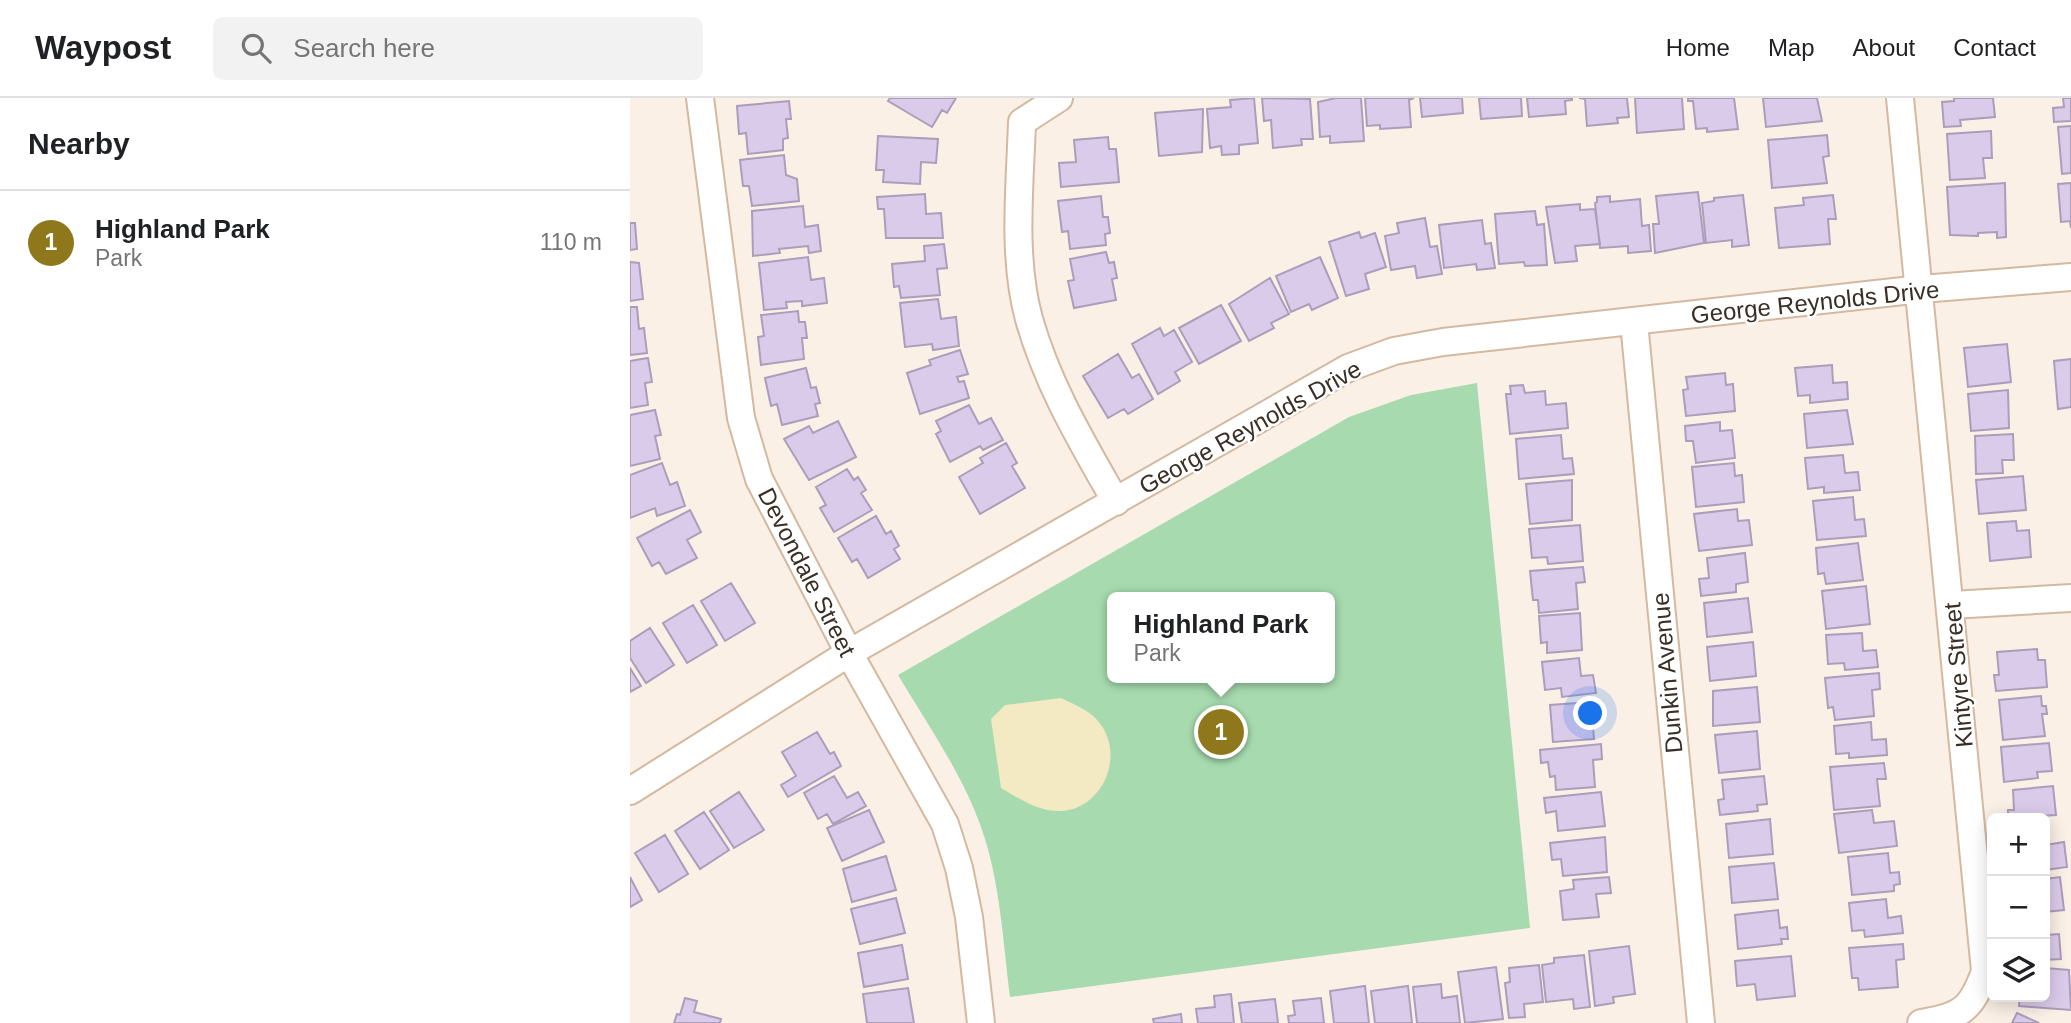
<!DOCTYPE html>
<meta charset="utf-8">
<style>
:root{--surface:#fff;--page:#f2f2f2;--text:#202124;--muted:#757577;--line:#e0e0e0;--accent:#8f771c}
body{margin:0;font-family:Arial,sans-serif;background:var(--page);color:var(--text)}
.controls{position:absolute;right:21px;bottom:21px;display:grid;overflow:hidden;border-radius:10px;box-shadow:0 4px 18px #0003}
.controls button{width:63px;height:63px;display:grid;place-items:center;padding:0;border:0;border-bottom:2px solid var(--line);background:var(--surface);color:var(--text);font:35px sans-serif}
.you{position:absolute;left:961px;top:616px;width:24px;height:24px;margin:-18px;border:5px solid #fff;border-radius:50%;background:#1a73e8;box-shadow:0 0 0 10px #1a73e833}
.badge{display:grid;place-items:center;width:46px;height:46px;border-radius:50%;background:var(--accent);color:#fff;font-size:23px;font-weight:700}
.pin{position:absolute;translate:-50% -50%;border:4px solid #fff;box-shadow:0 2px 7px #0006}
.popup{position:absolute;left:477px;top:494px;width:228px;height:91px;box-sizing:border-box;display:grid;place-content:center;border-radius:10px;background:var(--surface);filter:drop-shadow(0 2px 5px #0005);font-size:23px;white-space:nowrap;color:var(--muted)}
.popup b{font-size:26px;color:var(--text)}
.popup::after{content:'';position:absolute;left:50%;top:100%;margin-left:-14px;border:14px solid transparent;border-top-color:var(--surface)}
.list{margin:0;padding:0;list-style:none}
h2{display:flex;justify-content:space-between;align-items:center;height:91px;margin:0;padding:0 28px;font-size:30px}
h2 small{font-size:23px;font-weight:400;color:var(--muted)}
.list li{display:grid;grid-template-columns:46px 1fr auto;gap:21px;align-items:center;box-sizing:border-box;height:105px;padding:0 28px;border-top:2px solid var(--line)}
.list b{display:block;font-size:26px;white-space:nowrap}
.list p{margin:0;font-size:23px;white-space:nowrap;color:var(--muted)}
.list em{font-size:23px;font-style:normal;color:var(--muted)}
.icon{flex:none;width:38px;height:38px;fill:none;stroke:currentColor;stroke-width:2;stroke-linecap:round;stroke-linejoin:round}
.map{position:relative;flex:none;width:1441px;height:925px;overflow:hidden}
header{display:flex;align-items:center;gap:42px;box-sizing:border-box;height:98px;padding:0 35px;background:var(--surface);border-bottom:2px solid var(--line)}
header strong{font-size:33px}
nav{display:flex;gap:38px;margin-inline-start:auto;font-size:24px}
.search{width:490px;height:63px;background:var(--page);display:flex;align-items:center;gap:18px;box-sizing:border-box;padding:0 24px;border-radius:10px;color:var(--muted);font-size:26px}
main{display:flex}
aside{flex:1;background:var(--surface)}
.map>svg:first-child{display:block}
</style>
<header>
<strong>Waypost</strong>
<div class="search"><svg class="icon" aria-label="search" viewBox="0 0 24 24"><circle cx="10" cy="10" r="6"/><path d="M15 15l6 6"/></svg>Search here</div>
<nav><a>Home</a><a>Map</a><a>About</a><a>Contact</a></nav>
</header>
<main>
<aside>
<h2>Nearby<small></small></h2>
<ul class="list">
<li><span class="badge">1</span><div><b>Highland Park</b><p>Park</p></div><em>110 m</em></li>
</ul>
</aside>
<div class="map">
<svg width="1441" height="925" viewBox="0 0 1441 925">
<rect width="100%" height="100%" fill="#fbf0e6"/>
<path fill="#a7dbaf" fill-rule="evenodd" d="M847,285L900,830L380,899C373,843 370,782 351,729C332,675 297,626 268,577L719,319L781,297ZM482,499H700V580H482Z"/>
<path fill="#f3e9c3" d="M431,600C443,606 459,612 468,623C496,655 474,711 431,713C409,714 390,701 371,690L361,621L375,607Z"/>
<path fill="#dbcbea" stroke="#ac9dbb" stroke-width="2" d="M260,0H326L317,15L312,12L302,29L258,3Z
M624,0L628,45L609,47V56L592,57L591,48L580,50L577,11L601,9L600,2Z
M632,0L680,1L683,41H671L672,47L643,50L641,22L634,23Z
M706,0H731L734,43L700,45V38L690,39L688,4Z
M735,0H784L779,2L781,29L750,31V27L737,28Z
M790,0H832L833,15L792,19Z
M849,0H891L892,18L851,21Z
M897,0H942V2L935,3L936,16L899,19Z
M949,0H997L999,19L987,20L988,25L957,28L955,1Z
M1005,0H1052L1054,31L1007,35Z
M1058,0H1104L1108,31L1077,34V30L1066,31L1063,3H1058Z
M1133,0H1187L1192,23L1136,29Z
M1324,0H1363L1365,19L1330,22L1331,28L1314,29L1312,4L1324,3Z
M1433,0H1441V23L1424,24L1423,10L1434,9Z
M159,3L161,21H156L158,40L153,41V52L118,56L116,35L109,36L107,8Z
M573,11L572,54L529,58L525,15Z
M1441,28V75L1432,76L1428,29Z
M1361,33L1362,60H1353L1355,80L1320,82L1317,36Z
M1197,37L1199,58L1193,59L1197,85L1142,90L1138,42Z
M248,38L308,41L306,65L291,64L290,86L253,84L254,72H246Z
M478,39L479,51H486L489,84L431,89L429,65L446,64L444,42Z
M154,57L156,77L167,81L169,103L122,108L119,88H113L110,62Z
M1375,85L1376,139L1367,140V134L1348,135V138L1320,137L1317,89Z
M1441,85V130L1440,123L1431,124L1428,86Z
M1068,94L1074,145L1025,155L1023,126H1029L1026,98Z
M295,96L296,116L311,115L313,140H256L254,111H248L247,99Z
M1113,97L1119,147L1102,149V142L1076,145L1072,105L1084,103V100Z
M1203,97L1206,121H1198L1200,146L1149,150L1145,110L1174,107L1173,100Z
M471,98L473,119H478L480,135L475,136L476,147L440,151L438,133L432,134L428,103Z
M980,98V104L1010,101L1012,128L1019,127L1021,153L998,155V148L970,150L965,105L967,104V99Z
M950,106V112L965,111L970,146L945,148L947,163L925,165L916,109Z
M173,108L175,129L188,127L191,153L179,155L178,148L149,151L150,155L123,158L122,113Z
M905,113L907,127L914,126L917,167L895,168L894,164L869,166L865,116Z
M795,120L800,149L807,148L812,176L787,180L785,168L761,172L755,138L769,135L767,125Z
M852,122L855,146L861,145L865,170L847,172L846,166L814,170L809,127Z
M0,125H5L7,151L0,152Z
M729,134L731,140L745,135L756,169L735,176L739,191L716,198L699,144Z
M314,146L317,170L307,171L310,197L271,200L269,188L264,189L262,166L295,163L294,148Z
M476,154L479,165L484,164L487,180L482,181L486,202L444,210L438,183L444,182L440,161Z
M178,159L181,182L194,180L197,205L172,208V203L156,204L157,210L134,212L129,165Z
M690,159L708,200L682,212L679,206L661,214L646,178Z
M0,164L9,165L13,201L0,203Z
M640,180L659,216L641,225L644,230L619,243L599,206Z
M308,201L311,221L326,219L329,248L303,252L302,246L275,249L270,205Z
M591,207L611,243L569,266L549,230Z
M0,209H7L9,231L14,230L17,255L0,257Z
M168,213L169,224H175L177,240H172L174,261L131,267L128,239L134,238L131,217Z
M530,230L534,238L544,232L562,264L545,274L550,283L528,296L502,246Z
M1377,246L1381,284L1338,289L1334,250Z
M330,252L338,276L327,279L329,284L334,283L339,300L290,316L277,275L301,267L299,262Z
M488,256L502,280L509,276L523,301L498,316L494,311L478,320L453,278Z
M18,260L22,284L15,285L18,307L0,310V263Z
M1441,261V309L1428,311L1424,263Z
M1202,267L1203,285L1217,284L1218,301L1180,305V297L1168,298L1165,270Z
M176,270L181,290L186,289L190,305L185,306L188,318L152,327L147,306L141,308L135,280Z
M1095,275L1096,287L1103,286L1105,313L1056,318L1053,292L1058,291L1056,279Z
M893,287L895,295L915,293L916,307L936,305L938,330L880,336L876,296H881L880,288Z
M1378,292L1379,330L1341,333L1338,296Z
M339,307L349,326L361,320L373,342L353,352L350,348L320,364L306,336L311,333L306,323Z
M25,312L31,337L25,338L30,361L0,368V317Z
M1217,312L1223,346L1177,350L1174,316Z
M208,323L226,359L179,382L154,341L179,328L183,335Z
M1090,324V333L1102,332L1105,360L1066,365L1063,343H1056L1055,328Z
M1383,336L1384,362H1372L1373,375L1346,376L1345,338Z
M931,337L933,361L942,360L944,376L889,381L886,341Z
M376,345L387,365L382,368L395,390L350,416L329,379L353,365L350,360Z
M1213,357L1215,375L1228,374L1230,392L1194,395V389L1178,391L1175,360Z
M32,365L40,387L47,384L55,408L27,418L25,410L0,420V377Z
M1104,365L1105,378L1112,377L1114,404L1066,409L1062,369Z
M217,371L224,382L228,379L236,392L231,395L242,412L204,434L190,410L196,407L186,389Z
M1393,378L1396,412L1349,416L1346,382Z
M942,382V422L900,426L896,386Z
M1223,399L1225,422L1234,421L1236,438L1187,442L1183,403Z
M1107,411L1108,423L1119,422L1122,447L1069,453L1064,416Z
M60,412L71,434L57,442L67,460L36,476L29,464L22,468L7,440Z
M246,418L256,436L261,433L269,448L264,451L270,461L238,480L227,461L222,464L208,440Z
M1386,423L1387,433L1399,432L1401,459L1360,463L1357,425Z
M950,427L953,463L918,466L917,459L902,460L899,431Z
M1228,445L1233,482L1196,486L1194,475L1188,476L1186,450Z
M1115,455L1118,484L1106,486V494L1071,498L1069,481L1079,480L1077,460Z
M953,469L955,484L946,485L948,511L909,515L908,502H903L900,473Z
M101,485L125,525L95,543L71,503Z
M1236,488L1240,526L1196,531L1192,493Z
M1118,500L1122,534L1077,539L1074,505Z
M63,507L87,547L57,565L33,525Z
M950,515L952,552L917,555V544L911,545L909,518Z
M20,530L44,567L16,585L0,560V543Z
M1232,535L1233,553L1246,552L1248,569L1215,572L1214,565L1198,566L1196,537Z
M1123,544L1126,578L1080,583L1077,549Z
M1407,551L1408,562H1415L1417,589L1366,593L1364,577H1369L1367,554Z
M949,560L951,578L963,577L966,595L932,599L931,590L915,592L912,564Z
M0,570L11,588L0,594Z
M1249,575L1250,591L1242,592L1244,618L1205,622L1203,609L1198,610L1195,580Z
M1127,589L1130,624L1083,628V593Z
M1411,598L1412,608H1416L1417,616H1412L1415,638L1373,642L1369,602Z
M961,604L964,641L923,644L920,607Z
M1241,624L1242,642L1256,641L1257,657L1219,660V655L1206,656L1204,628Z
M1127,633L1130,671L1089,675L1085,637Z
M187,634L200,656L204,654L211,668L158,699L151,687L166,678L152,654Z
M1419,645L1422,673L1407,674L1408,680L1374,684L1371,649Z
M971,646L972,661L963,662L965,689L926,692L925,678L920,679L918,664L911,665L910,652Z
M1254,665L1256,681H1247L1250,708L1204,712L1200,669Z
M204,678L217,700L228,694L236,708L203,726L197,716L188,721L174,695Z
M1134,678L1137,706L1127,707L1128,713L1090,717L1088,702L1094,701L1092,682Z
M1423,688L1426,717L1378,720V712H1384L1383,692Z
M109,694L134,732L104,750L80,713Z
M971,694L975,728L928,733L926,713L916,715L914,700Z
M239,712L254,744L212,763L197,730Z
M1242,712L1244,725L1264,723L1267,748L1209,755L1204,716Z
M74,714L99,752L70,771L45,733Z
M1140,721L1143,756L1099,760L1096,726Z
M35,737L58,776L29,794L5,755Z
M975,739L977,774L933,778L931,761L922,762L920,745Z
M1434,744L1437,769L1415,772V747Z
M1258,755L1260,775L1269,774L1270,786L1264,787V793L1222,797L1218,759Z
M256,758L266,792L222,804L213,771Z
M1144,765L1148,801L1102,805L1099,769Z
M0,779L12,802L0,809Z
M979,779L981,795L966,796L969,819L933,822L930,793L944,791L943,782Z
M1430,779L1434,812L1415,814V781Z
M266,800L275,835L230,846L221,811Z
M1256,801L1258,820L1271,818L1273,835L1235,839L1234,832L1222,833L1219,805Z
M1148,812L1150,830L1157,829L1158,841H1151L1152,846L1108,851L1105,817Z
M1415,823L1417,837L1429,836L1431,861L1415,862Z
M1273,846L1274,861L1266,862L1268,889L1229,892L1228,880H1222L1219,850Z
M272,847L278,881L234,889L228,855Z
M999,848L1005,896L983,899L984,905L965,908L959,853Z
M954,857L960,909L944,911L943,901L916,904L912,867L924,865V860Z
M1161,858L1165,898L1127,902L1125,886L1107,888L1105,863Z
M909,867L913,904L894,906L895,919L879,920L875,885L880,884L879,870Z
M866,869L873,921L835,925L828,874Z
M1415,870L1439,872L1441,912L1389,908L1390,899H1415Z
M811,886L812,900L827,898L830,925H787L783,889Z
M735,888L739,925H704L700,893Z
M778,888L782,925H745L741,893Z
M278,890L284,925H237L233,896Z
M601,896L604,925H568L566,911L585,909L584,898Z
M55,900L67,903L64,914L91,921L90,925H44L47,916L50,917Z
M691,900L694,925H659L658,918L665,917L663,903Z
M645,901L648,925H612L609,905Z
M1387,915L1409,925H1382Z
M551,916L552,925H524L523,921Z"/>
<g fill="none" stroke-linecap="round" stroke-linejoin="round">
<g stroke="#d4b9a1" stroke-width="30">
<path id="minor" d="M70,0L111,320L129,381L219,555L315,726L329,770L339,819L351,925
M429,0L392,24C390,88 382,159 399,221C418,288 452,344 486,404
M1270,0L1355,873C1342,911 1331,919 1291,925
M1004,224L1071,925
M1321,507L1441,500
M0,693L219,555L718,270L764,253L813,244L1291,191L1441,179"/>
</g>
<use href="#minor" stroke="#fff" stroke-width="26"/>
</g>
<g text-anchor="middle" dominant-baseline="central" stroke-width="5" stroke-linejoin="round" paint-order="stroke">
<g font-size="24" fill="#392f25" stroke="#fff">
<text transform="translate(1185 204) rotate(-6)">George Reynolds Drive</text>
<text transform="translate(620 329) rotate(-29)">George Reynolds Drive</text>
<text transform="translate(177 474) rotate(63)">Devondale Street</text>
<text transform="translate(1037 575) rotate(-95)">Dunkin Avenue</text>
<text transform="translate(1328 577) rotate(-95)">Kintyre Street</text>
</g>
</g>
</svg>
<div class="controls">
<button>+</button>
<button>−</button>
<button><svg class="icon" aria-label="layers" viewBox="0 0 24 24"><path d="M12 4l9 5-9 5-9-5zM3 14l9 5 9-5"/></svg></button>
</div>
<div class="you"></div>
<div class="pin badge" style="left:591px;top:634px">1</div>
<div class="popup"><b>Highland Park</b>Park</div>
</div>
</main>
